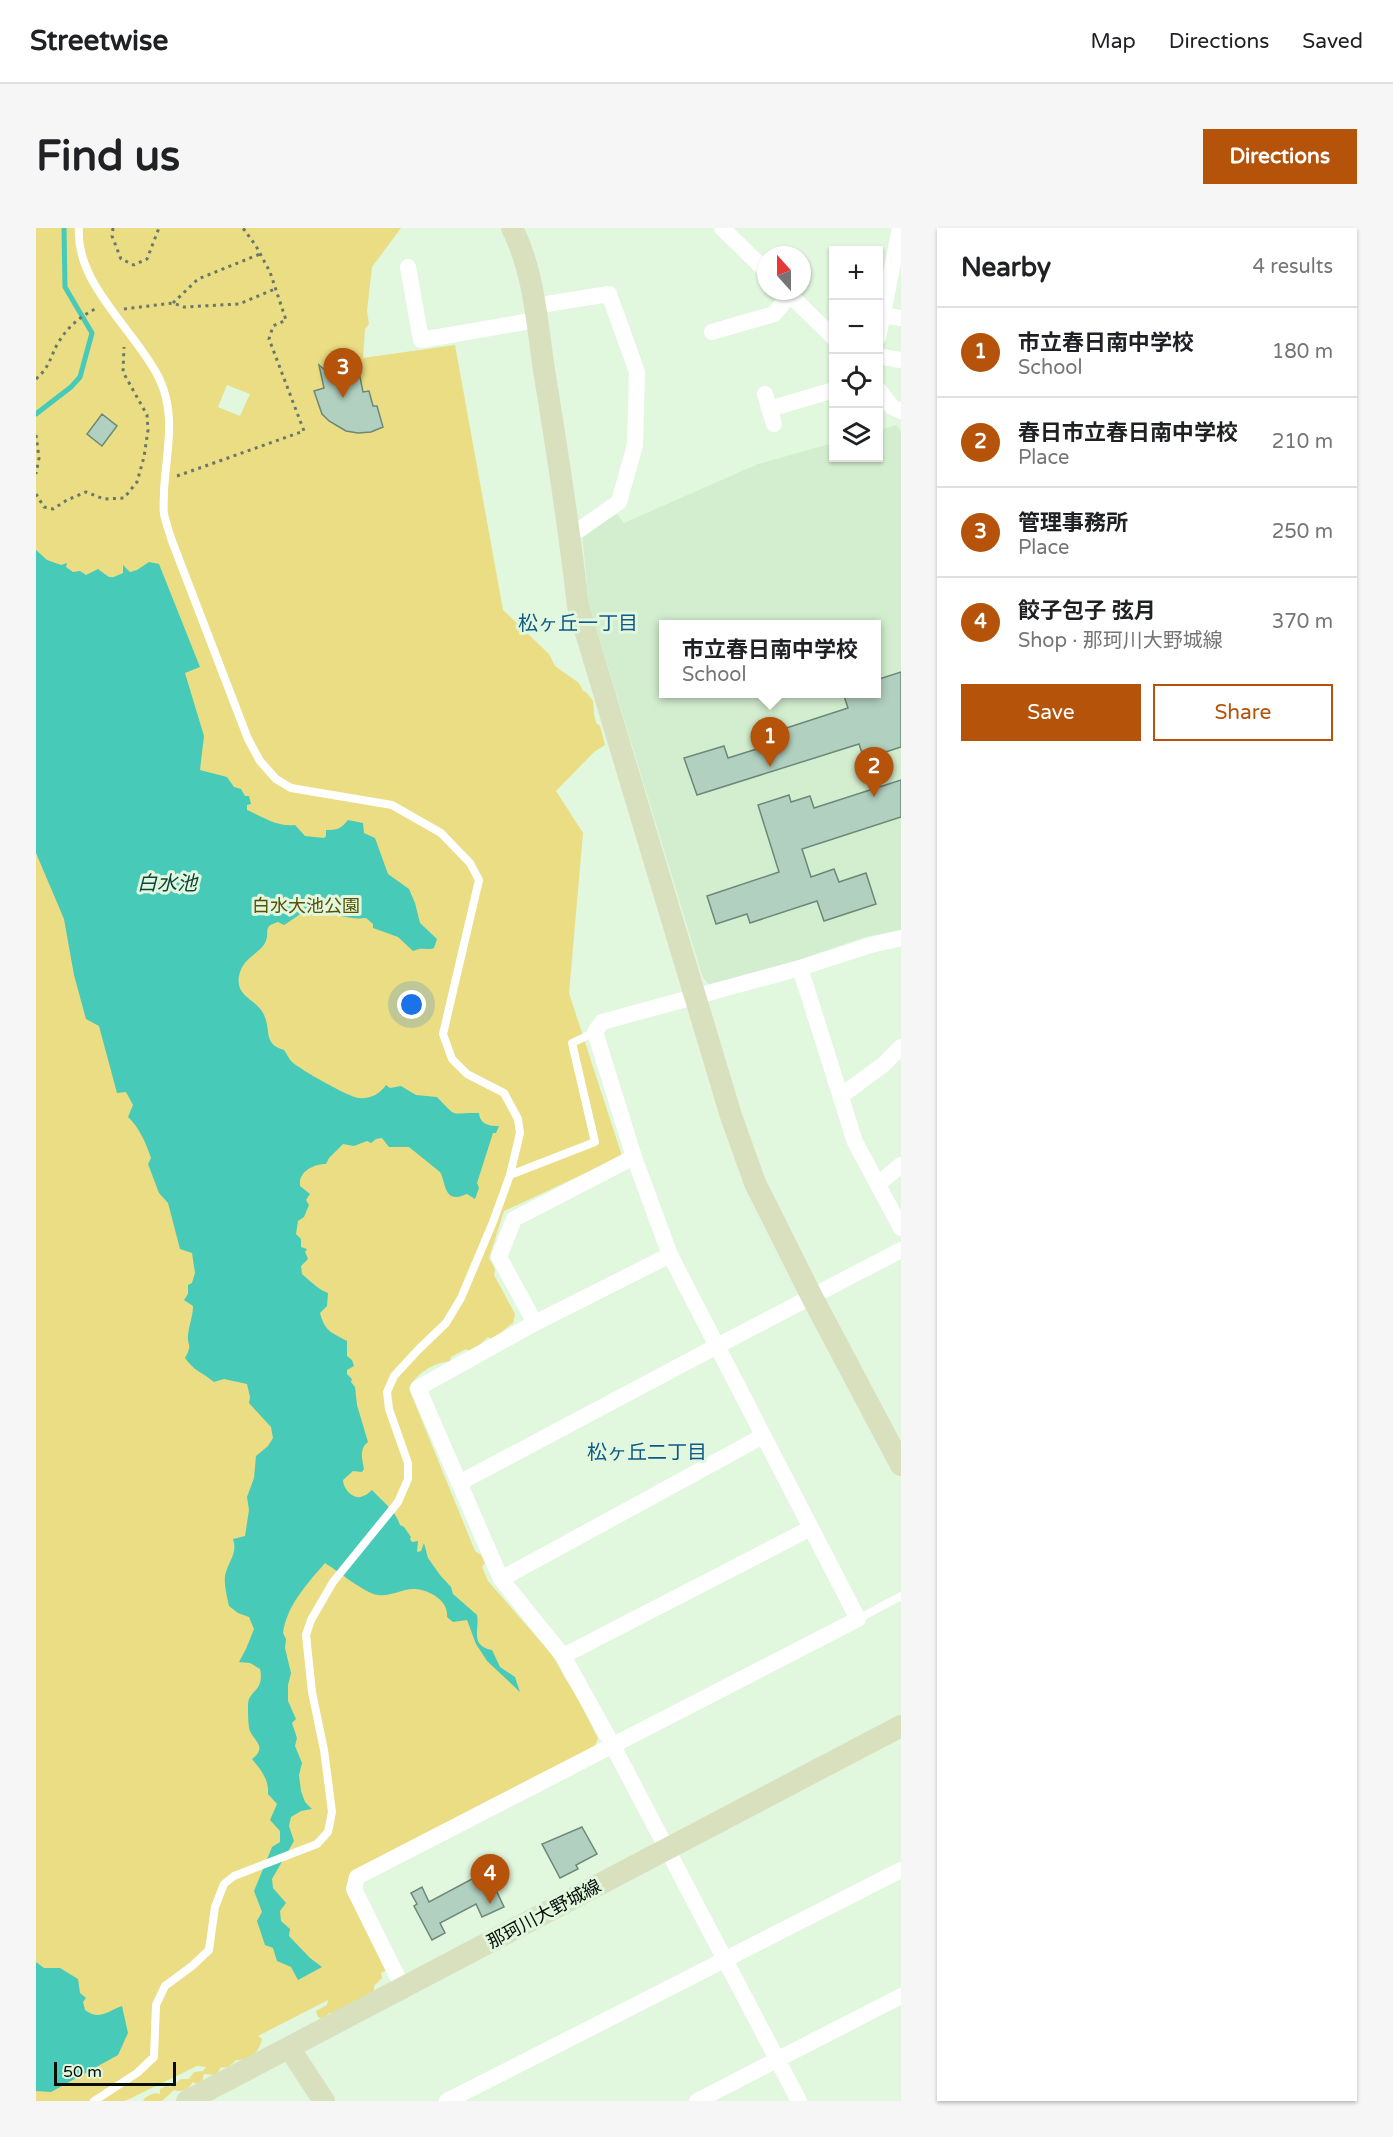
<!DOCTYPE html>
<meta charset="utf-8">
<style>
:root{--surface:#fff;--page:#f6f6f6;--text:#202124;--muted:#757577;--line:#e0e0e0;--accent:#b45309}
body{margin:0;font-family:"Varela Round","Noto Sans JP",sans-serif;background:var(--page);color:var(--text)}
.controls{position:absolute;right:18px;top:18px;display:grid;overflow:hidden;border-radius:0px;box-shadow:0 2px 4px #0004}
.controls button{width:54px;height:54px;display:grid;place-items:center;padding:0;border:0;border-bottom:2px solid var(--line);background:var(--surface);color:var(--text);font:30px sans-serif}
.compass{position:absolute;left:721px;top:18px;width:54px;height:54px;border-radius:50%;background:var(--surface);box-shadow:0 2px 4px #0004;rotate:339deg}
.scale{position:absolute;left:18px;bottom:15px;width:122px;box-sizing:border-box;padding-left:6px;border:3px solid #070e07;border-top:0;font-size:16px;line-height:21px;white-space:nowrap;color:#070e07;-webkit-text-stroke:4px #e1f7de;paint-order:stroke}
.you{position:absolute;left:376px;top:777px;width:21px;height:21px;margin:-15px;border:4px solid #fff;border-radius:50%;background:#1a73e8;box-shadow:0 0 0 9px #1a73e833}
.badge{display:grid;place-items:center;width:39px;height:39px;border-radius:50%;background:var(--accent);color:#fff;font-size:20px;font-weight:700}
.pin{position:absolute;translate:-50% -50px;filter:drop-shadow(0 2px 3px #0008)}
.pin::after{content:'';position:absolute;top:32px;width:21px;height:18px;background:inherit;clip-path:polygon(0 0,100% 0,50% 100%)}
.popup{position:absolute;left:623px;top:392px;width:222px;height:78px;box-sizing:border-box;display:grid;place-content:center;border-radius:0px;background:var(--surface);filter:drop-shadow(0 2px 4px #0005);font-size:20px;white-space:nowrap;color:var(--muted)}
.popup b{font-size:22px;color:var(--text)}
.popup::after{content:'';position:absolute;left:50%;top:100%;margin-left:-12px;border:12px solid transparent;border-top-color:var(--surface)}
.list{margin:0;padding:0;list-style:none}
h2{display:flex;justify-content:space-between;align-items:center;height:78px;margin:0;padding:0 24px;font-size:26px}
h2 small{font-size:20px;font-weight:400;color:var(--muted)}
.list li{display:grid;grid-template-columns:39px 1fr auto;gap:18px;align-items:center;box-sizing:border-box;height:90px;padding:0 24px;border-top:2px solid var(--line)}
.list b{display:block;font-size:22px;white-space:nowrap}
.list p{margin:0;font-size:20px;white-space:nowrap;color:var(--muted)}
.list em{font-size:20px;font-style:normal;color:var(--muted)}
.actions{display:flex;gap:12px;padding:18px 24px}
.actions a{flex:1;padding:14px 0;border:2px solid var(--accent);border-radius:0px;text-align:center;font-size:21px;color:var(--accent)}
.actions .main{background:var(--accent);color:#fff}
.icon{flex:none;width:33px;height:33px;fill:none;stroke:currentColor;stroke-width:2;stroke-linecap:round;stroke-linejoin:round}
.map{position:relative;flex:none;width:865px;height:1873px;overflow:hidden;border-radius:0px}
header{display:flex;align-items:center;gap:36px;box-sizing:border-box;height:84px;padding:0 30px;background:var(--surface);border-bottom:2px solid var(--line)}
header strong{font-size:28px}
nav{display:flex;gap:33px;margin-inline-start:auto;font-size:21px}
.intro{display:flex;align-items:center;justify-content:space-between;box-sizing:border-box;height:144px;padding:0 36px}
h1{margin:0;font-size:42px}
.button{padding:15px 27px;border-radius:0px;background:var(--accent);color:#fff;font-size:21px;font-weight:700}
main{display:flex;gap:36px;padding:0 36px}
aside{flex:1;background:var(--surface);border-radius:0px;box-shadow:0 2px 4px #0004}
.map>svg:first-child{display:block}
</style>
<header>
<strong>Streetwise</strong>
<nav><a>Map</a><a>Directions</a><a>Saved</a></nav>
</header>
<div class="intro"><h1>Find us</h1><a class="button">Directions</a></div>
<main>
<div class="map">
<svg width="865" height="1873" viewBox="0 0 865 1873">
<rect width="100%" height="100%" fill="#e1f7de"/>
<path fill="#d3eecf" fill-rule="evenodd" d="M861,197L865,204V702L829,709L678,761L667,750L553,376L546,305L581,286L588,295L722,236L797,215L798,230H842L843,202ZM628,396H840V466H628Z"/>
<path fill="#eadd84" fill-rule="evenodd" d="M0,0H365L336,39L331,83L333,96L329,101L327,130L419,117L467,382L513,426L519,438L543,455L547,463L550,464L557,473L558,486L560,495L564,498L569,517L558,524L520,563L547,605L533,765L586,928L468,983L453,1030L459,1041L458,1047L479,1086L477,1095C469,1100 465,1106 457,1112L452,1109L435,1124L430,1121L415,1129L414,1133C397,1135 379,1146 373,1161L439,1323L445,1327L449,1335L446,1339L452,1353L517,1428L530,1452L541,1468L562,1511L557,1521L316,1648L351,1742L345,1745L346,1750L338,1758V1765L299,1785H293L287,1791L282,1789L280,1783L291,1777L292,1772L222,1808L226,1811C223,1825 214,1832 200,1832C195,1837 192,1841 185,1839L180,1847L168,1846L166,1854L161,1856L157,1854C152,1861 147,1865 138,1862L126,1873H107L109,1870C114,1867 118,1864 124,1866V1861L130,1858L135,1859L145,1851H153L158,1844L167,1843L170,1839L161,1838L89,1873H0ZM191,157L214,166L204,188L182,179Z"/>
<path fill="#48cab8" d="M0,322L11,332L25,337L31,335L30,339L37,344L44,343L50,347L62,341C75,350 72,352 87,345V337L94,344L101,342L113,334L123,336L164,439L149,445L168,508L164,542L191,549L198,559L205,561L209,568H213L215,576L211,577V582C227,589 241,599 259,597L269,608L288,610L290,608V602C301,602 305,601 312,592L327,595L328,605L339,610L352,646L373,661L379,675L384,695L401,711L398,720C392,723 387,718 377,723L362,709L337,700V696L330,690C309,693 288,679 269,684C261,687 255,693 248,697L242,694C225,699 235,704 229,715C223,726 206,730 203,748C199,769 221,772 227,785C236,801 226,816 248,822C251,826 253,831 256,834C265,842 311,868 322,870C334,871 343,867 350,857L354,860L365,858L380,867L401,869C423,892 413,884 443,885C444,897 454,898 463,898L460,905H457L441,955L443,960L439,971L431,966C427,967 424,969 420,969C408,969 409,952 404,944L373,919H353L346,910L340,911L335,915L331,913L318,918L307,916L293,930L290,936C277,936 262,944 264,958L274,966L270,972L273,977L268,989L262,993L260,1006L265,1011V1019L271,1021L269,1024L272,1031L265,1038L266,1046C274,1053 283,1062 292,1065L291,1078L284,1085C289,1104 295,1104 311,1113V1128L316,1132L318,1138L311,1142V1146L316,1151L315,1154L319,1159L321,1177L332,1214C323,1221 326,1230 328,1241L326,1244L317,1243L307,1252C307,1261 318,1273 327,1268C331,1267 333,1264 336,1262C345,1272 360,1283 364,1297L368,1299L375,1309L374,1311L376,1314L382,1313L381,1324L385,1323L388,1315L392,1330L404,1347L415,1359L417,1366L441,1387C444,1400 433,1418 456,1422L464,1439L479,1449L484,1464L451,1433L440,1416L431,1392L417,1394L411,1389C413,1373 394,1362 379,1361C367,1360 355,1369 342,1367C328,1365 302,1343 289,1335C271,1356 251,1377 247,1405L250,1411L249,1420L255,1445L252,1457V1473L260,1491L256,1495L261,1510L259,1518L266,1535L263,1547L265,1563L269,1574L276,1581L265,1583L255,1589L253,1598L258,1613L236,1651L237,1660L250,1675L244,1683L245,1693L254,1701L253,1708L274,1730L286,1739L262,1752L255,1739L241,1733L237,1720L229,1717L221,1693L226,1684L218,1663L236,1619L244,1614V1603L234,1592L241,1576L232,1566C233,1551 225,1542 216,1531C232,1519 218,1513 214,1503C212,1498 212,1485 212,1479C211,1461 229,1465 224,1441L214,1435L203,1434L210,1421L218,1401L213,1389L202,1385L193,1378C191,1369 188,1357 189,1348C192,1333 202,1326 197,1311L209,1308L213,1282L211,1269L218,1250L220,1228L232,1218L237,1210L235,1199L213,1175L214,1169L211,1156L188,1151L178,1154C166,1144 158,1143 149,1130C157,1116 151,1118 152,1107C153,1097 157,1088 157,1078L148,1072L152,1066V1057L156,1055L159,1045L156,1025L144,1021L132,975L123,965L112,936L115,930C110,915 103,899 92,889L97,877L90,864L81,865L63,798L50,791L38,747L28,691L0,625Z
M0,1734L8,1740H24L42,1751L44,1765L50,1770L47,1774L49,1782C63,1793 72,1783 86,1778L92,1805L82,1827L15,1864L0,1863Z"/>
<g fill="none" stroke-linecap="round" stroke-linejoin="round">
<path stroke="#48cab8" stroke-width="5" d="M0,186L35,159L44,149L56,105L29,59L28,0"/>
</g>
<path fill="#b1d0bf" stroke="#6b8878" stroke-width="1.5" d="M283,137L304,155L324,149L327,164L333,163L337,178H341L347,199L335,204L322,205L310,203L293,193L286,186L278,163L288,160Z
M66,186L81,198L66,218L51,206Z
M865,444V519L828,531L823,516L661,567L648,530L688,518L692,530L727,519L722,504L737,500L738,504L812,480L807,465H840V452Z
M865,552V589L766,621L775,649L798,641L803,654L830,645L840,676L788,693L781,673L714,695L711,686L680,696L671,668L743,644L722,577L753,567L755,574L774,568L778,580Z
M546,1599L561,1626L540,1637L542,1641L524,1650L506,1616Z
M451,1643L468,1679L446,1689L440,1676L404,1695L409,1705L396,1712L378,1678L381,1676L375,1665L386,1659L393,1674Z"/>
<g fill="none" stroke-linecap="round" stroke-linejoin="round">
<path stroke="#6a7869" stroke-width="3" stroke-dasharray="3 4.5" stroke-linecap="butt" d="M77,0L76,8L85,31L98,37L111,31L123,0
M137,75L162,51L224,26
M88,81L137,75L148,79L203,76L239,61
M0,151C14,139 14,129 22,115C32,98 45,88 61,80
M0,207L3,230L0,246
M141,248L268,203L233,111L237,98L250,92L234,44L220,18L207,0
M0,266L8,279L17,281L31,272L50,264L68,271L88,270L101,254L108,229L112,202L111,187L87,144L88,119"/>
<path stroke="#fff" stroke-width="8" d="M43,0C39,56 100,103 123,150C141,187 130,225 128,263C128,271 127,279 128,286C130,295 133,304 136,313L212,511L224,533L240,551L255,560L356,577L405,605L434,635L443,652L407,806L416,831L431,846L468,865L482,891L484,905L474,947L457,994L425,1070L410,1095L382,1122L358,1148L351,1164L353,1181L372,1235V1251L362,1274L297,1354L275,1392L270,1407L276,1464L288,1522L296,1584L292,1604L281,1616L198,1648L188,1656L179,1679L173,1722L156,1738L129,1758L120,1777L118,1829L101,1845L58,1873
M474,947L559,914L536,815L559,804
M822,1391L865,1368"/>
<path stroke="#fff" stroke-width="16" d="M686,0L730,43
M372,39L385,112L500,92
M750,63L798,110
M498,78L573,66L601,144L599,217L583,274L543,302L534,306
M847,87L865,90
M676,104L738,86L754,67
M842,110L864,0
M842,128L865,132
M842,161L856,179L865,183
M729,166L738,196
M733,181L798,162
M764,740L819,914L865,1000
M805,868L848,836L865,819
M842,956L865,937
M634,1027L499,1095L382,1160L465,1351L527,1428L577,1518L763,1873
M499,1095L463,1029L478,991L598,929
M423,1255L681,1118L865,1022
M465,1351L727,1208
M527,1428L775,1300
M367,1760L318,1661L321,1649L822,1391L634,1027L598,929L559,804L566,794L764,740L835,717L865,710
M411,1873L865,1642
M661,1873L865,1768"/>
<path stroke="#d9e0be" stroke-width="22" d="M476,0C498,43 501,95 508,142C521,221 533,299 542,378L695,888L719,955L776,1069L865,1237
M254,1821L288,1873
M151,1873L865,1498"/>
</g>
<g text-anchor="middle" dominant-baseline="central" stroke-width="6" stroke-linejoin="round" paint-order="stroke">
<g font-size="18" fill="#595003" stroke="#e1f7de">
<text x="270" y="678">白水大池公園</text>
</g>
<g font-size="18" fill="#070e07" stroke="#e1f7de">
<text transform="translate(508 1686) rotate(-28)">那珂川大野城線</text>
</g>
<g font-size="20" fill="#0e5986" stroke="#e1f7de">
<text x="542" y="396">松ヶ丘一丁目</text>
<text x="611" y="1225">松ヶ丘二丁目</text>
</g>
<g font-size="20" font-style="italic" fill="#0b463e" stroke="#e1f7de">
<text x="131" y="656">白水池</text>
</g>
</g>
</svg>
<div class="controls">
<button>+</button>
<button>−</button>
<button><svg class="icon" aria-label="locate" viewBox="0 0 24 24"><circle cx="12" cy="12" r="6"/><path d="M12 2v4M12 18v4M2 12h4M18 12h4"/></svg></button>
<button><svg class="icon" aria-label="layers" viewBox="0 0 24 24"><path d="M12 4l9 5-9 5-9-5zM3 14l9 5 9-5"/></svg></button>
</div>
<svg class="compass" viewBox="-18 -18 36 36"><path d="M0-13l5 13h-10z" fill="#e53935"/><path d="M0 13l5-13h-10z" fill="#757577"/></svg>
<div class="scale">50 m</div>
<div class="you"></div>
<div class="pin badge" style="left:734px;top:539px">1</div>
<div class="popup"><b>市立春日南中学校</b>School</div>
<div class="pin badge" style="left:838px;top:569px">2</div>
<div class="pin badge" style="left:307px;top:170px">3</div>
<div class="pin badge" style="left:454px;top:1676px">4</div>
</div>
<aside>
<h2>Nearby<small>4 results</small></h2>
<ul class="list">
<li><span class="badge">1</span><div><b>市立春日南中学校</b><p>School</p></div><em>180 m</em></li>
<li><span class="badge">2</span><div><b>春日市立春日南中学校</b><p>Place</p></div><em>210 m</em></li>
<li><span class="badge">3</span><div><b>管理事務所</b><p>Place</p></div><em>250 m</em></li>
<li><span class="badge">4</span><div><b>餃子包子 弦月</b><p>Shop · 那珂川大野城線</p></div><em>370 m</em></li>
</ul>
<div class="actions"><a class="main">Save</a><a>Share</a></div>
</aside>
</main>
